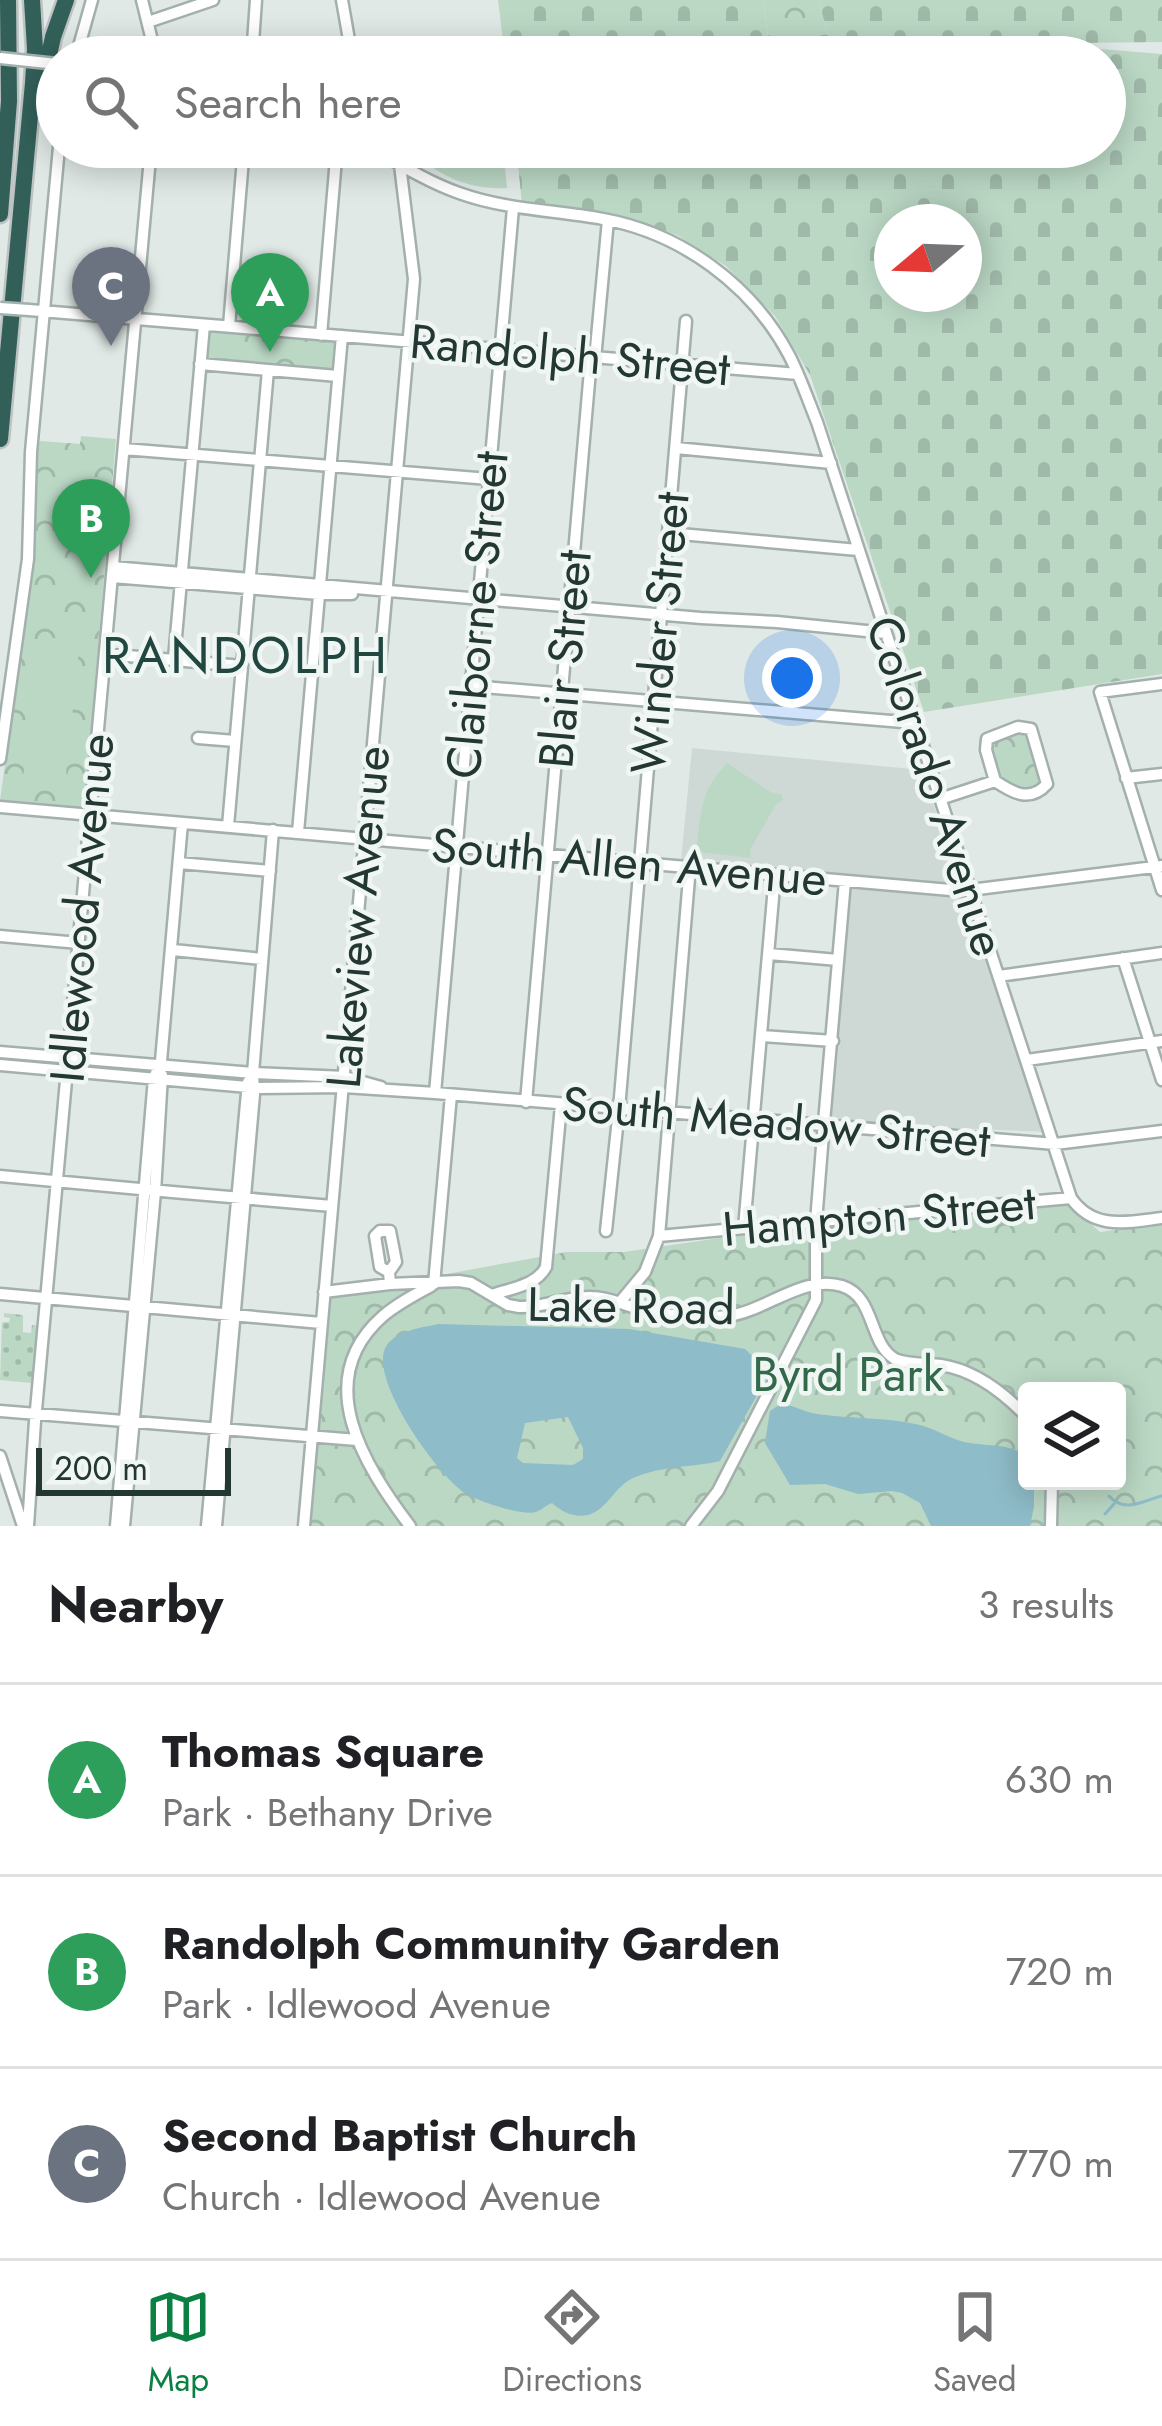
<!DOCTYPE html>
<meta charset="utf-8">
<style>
:root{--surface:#fff;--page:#f2f2f2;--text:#202124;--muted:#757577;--line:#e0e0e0;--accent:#0b8043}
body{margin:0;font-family:Jost,sans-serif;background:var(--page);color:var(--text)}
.controls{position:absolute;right:36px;bottom:36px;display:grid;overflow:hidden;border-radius:12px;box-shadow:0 6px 30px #0003}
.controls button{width:108px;height:108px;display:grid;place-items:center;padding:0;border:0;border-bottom:3px solid var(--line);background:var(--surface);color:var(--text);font:60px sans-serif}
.compass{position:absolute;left:874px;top:204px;width:108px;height:108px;border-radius:50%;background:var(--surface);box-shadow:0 6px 30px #0003;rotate:251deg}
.scale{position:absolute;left:36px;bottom:30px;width:195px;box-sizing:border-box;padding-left:12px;border:6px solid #233733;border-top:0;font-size:33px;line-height:42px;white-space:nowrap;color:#233733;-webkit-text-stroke:9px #f0f6f3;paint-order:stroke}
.you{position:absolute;left:792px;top:678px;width:42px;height:42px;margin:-30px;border:9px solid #fff;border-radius:50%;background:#1a73e8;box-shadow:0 0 0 18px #1a73e833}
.badge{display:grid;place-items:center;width:78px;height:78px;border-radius:50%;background:var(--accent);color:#fff;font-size:39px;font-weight:700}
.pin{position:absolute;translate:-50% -99px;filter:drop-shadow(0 3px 6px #0008)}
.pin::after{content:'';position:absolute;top:63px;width:42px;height:36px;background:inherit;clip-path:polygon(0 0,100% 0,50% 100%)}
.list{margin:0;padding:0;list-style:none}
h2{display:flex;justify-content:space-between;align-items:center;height:156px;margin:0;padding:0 48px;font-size:51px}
h2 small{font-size:39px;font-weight:400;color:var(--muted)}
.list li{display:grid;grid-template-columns:78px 1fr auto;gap:36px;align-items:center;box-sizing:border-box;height:192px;padding:0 48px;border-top:3px solid var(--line)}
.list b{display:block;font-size:45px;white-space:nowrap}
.list p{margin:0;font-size:39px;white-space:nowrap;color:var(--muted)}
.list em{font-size:39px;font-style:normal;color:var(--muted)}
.icon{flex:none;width:66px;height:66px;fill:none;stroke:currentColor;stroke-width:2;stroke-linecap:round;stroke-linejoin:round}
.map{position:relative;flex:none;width:1162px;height:1526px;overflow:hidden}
.search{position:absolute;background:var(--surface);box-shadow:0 6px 30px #0003;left:36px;right:36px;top:36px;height:132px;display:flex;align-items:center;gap:30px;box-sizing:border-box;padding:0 42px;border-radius:66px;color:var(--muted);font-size:45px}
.sheet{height:732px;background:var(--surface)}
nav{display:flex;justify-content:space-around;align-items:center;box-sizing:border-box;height:168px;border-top:3px solid var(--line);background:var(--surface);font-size:33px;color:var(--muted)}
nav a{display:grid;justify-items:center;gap:6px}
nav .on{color:var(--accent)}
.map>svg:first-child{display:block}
</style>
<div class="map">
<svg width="1162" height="1526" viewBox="0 0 1162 1526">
<defs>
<pattern id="grass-dots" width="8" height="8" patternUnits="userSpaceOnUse" patternTransform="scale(3)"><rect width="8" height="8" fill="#bbd8c5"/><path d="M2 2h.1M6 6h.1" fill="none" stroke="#a0baaa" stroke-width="1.8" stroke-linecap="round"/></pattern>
<pattern id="forest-crowns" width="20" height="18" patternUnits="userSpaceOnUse" patternTransform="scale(3)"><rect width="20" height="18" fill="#bbd8c5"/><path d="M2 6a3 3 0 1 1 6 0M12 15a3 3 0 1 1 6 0" fill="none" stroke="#a0baaa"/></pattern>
<pattern id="cemetery-stones" width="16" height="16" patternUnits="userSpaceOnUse" patternTransform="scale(3)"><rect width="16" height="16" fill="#bbd8c5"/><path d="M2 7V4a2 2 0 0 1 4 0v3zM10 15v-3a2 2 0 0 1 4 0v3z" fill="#a0baaa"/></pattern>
</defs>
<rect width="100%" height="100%" fill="#e0e9e6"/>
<path fill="#ced9d5" d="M692,748L922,770L959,881L957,884L681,860Z
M851,886L967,899L1048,1132L829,1123Z"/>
<path fill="url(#grass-dots)" d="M4,1313L23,1315V1332L31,1333L32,1325H37L32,1383L0,1380L2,1322H9L10,1318L4,1317Z"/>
<path fill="url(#forest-crowns)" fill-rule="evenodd" d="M763,0H818L835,57H771Z
M210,331L334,342L333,369L205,360Z
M81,436L116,439L84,809L0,801L29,586L36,450L40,441L80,444Z
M1022,730L1026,731L1042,778L1038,788L1022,792C996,777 996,771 989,743Z
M1064,1199L1100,1232L1162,1223V1526H308L328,1296L566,1252H624L816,1224ZM1027,1391H1117V1481H1027Z"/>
<path fill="url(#cemetery-stones)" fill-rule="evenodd" d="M498,0H763L771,57H505Z
M818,0H1162V42L1075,43L1018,53L1076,47L1162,54V674L924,712L810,375L775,316L726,266L677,235L629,218L522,203L516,147H1105V57H835ZM892,222H964V294H892Z"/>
<path fill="#bbd8c5" d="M410,147H503L507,188C468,190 436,176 410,147Z
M38,636L80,641L65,783L23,779Z
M727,763L772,793L781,794L783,800L776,804L750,850L751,858L700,852L697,848C701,811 700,791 727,763Z"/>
<path fill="#8ebcc8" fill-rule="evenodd" d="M438,1324L629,1329L745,1349L762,1365L765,1381L720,1461C690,1468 664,1465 633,1478C615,1486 607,1510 588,1515C574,1518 562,1512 552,1503C546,1505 542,1510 536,1512C522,1516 477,1501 465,1493C438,1476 365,1375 387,1345C398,1330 421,1328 438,1324ZM568,1417L583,1448V1459L573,1465L523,1463L517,1458L525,1423Z
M781,1404C794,1405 804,1412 817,1414C851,1419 886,1417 920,1425C935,1429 949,1438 964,1442C987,1447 1007,1442 1027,1456V1481H1034V1507L1030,1526H931L920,1503L902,1493L892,1491L858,1494L825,1484L790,1485L765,1443L770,1411Z"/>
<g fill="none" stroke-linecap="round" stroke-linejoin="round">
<path stroke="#8ebcc8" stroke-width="3" d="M1109,1496C1125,1514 1144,1500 1162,1496
M1105,1514L1114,1504"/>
<g stroke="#a4b0ad" stroke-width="15">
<path id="minor" d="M142,0L156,57
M342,0L352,57
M148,22L213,0
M76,57L92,0
M252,57L256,0
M370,147C399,164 428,182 459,193C506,210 555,210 603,219C681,233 752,285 789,355C800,376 808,400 817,422L1071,1198C1094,1231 1128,1222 1162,1218
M29,310L798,374
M229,326L244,147
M321,335L337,147
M595,359L608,220
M200,364L338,376
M676,448L831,463
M124,449L489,479
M669,533L858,550
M113,567L701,618L777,622L886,633
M112,577L319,594H352
M105,654L242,666
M174,659L204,325
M1162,684L1100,692L1162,890
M471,686L915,723
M198,738L235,741
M0,759L28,559L31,452L59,147
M1126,778L1162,774
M940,799L995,781C1013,793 1030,803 1047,784L1031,729L1018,727L987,739L986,750L995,781
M0,807L962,891L1162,866
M228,826L268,370
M298,832L342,336
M179,863L270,871
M0,936L79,943
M173,950L262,959
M769,954L838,960
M1123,958L1162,1080
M999,976L1162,953
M761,1036L833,1041
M0,1052L253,1073L345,1077L381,1087
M1027,1060L1162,1041
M0,1065L259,1088L344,1087L435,1093L1055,1144L1162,1131
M435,1093L513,208
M526,1102L591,359
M0,1176C111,1186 221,1197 332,1206
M744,1228L775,875
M606,1231L619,1109L686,321
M659,1236L1071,1198
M389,1272L380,1267L375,1236L380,1231H390L396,1262L389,1272L390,1284
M434,1284L451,1095
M324,1292L390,1284L459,1281L471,1283L508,1305L519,1307C543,1308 567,1296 592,1297C608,1297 621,1304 636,1308C665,1315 698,1320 728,1316C766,1311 804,1274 842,1286C876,1297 868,1343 895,1359C908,1365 928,1363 941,1365C974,1370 1005,1394 1027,1417
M0,1294L321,1323
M492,1295C511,1288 536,1286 546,1267L561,1105
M621,1301L645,1272L659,1236L690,866
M0,1411L357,1440
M0,1456L23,1526
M28,1526L35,1421L151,147
M116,1526L154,1078L161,1061L182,823
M124,1526L155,1192L162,1075
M207,1526L248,1082
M216,1526L254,1094L253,1073L273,830
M304,1526L414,279L400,165
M410,1526C364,1465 310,1380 383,1316C397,1304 414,1295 431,1286
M691,1526L718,1491L816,1300V1222L823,1134L845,881
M1051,1526L1052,1481"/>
</g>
<g stroke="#bdc3c2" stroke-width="21">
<path id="highway" d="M44,78L53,37L66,0
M0,214L9,101L8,0
M0,439L33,83L35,49L32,0"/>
</g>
<use href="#minor" stroke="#fff" stroke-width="10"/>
<use href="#highway" stroke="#326059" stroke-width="16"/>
<g stroke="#a4b0ad" stroke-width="15" stroke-linecap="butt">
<path id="minor-bridge" d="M0,58L57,64
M0,308L29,310"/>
</g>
<use href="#minor-bridge" stroke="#fff" stroke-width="10"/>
</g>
<g text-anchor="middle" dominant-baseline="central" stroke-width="9" stroke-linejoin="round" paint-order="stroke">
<g font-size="48" fill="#233733" stroke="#f0f6f3">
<text transform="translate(570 355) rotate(5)">Randolph Street</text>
<text transform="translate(477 615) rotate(-85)">Claiborne Street</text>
<text transform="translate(660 633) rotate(-85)">Winder Street</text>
<text transform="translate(565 659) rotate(-85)">Blair Street</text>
<text transform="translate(936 786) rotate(72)">Colorado Avenue</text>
<text transform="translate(629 862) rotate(5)">South Allen Avenue</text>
<text transform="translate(82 908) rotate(-85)">Idlewood Avenue</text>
<text transform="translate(358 917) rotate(-85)">Lakeview Avenue</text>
<text transform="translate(776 1122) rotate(5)">South Meadow Street</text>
<text transform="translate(879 1216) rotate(-5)">Hampton Street</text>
<text transform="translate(631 1306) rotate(1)">Lake Road</text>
</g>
<g font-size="48" fill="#32694a" stroke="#f0f6f3">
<text x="848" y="1374">Byrd Park</text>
</g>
<g font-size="51" letter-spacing="3" fill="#214740" stroke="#f0f6f3">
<text x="246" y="655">RANDOLPH</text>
</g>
</g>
</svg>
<div class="controls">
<button><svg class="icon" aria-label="layers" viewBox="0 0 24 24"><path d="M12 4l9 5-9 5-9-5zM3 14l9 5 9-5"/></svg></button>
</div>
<svg class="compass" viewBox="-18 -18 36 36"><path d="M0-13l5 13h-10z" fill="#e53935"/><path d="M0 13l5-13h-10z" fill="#757577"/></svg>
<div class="scale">200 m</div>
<div class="you"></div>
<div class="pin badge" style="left:270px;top:352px;background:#2e9e5b">A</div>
<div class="pin badge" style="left:91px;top:578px;background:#2e9e5b">B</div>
<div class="pin badge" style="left:111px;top:346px;background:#6b7280">C</div>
<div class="search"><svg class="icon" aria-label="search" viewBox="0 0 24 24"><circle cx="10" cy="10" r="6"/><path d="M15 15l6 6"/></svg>Search here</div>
</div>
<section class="sheet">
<h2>Nearby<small>3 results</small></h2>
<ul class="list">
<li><span class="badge" style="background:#2e9e5b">A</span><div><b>Thomas Square</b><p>Park · Bethany Drive</p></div><em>630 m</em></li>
<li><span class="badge" style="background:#2e9e5b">B</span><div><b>Randolph Community Garden</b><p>Park · Idlewood Avenue</p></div><em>720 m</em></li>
<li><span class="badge" style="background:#6b7280">C</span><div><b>Second Baptist Church</b><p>Church · Idlewood Avenue</p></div><em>770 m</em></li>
</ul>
</section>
<nav>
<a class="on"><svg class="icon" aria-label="map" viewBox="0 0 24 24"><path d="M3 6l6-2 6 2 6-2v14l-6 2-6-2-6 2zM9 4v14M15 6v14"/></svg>Map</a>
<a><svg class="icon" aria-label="directions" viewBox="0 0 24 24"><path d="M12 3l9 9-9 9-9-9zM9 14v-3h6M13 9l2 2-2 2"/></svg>Directions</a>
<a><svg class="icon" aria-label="saved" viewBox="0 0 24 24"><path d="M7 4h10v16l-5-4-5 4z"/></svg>Saved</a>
</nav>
